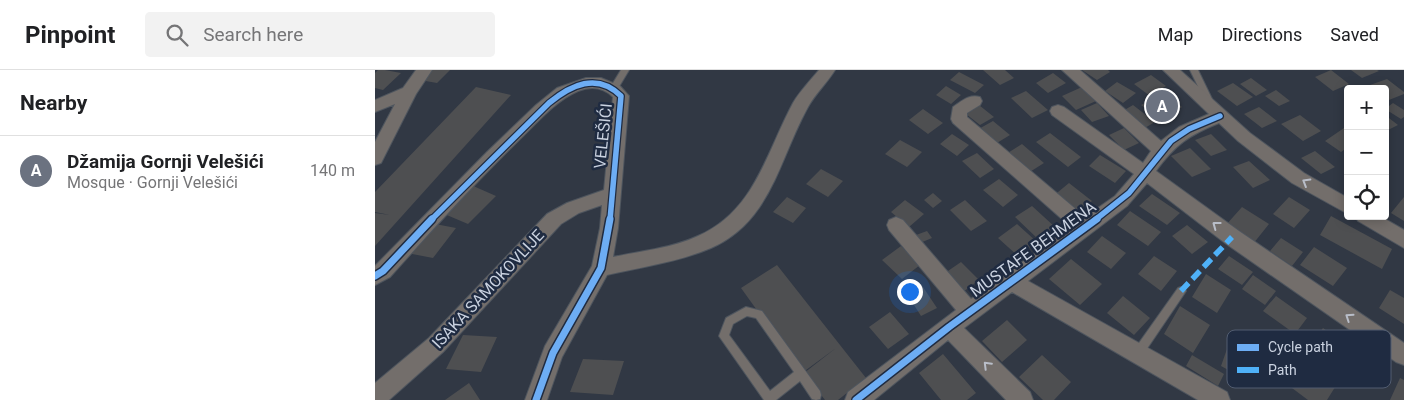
<!DOCTYPE html>
<meta charset="utf-8">
<style>
:root{--surface:#fff;--page:#f2f2f2;--text:#202124;--muted:#757577;--line:#e0e0e0;--accent:#545860}
body{margin:0;font-family:Roboto,sans-serif;background:var(--page);color:var(--text)}
.controls{position:absolute;right:15px;top:15px;display:grid;overflow:hidden;border-radius:5px;box-shadow:0 2px 12px #0003}
.controls button{width:45px;height:45px;display:grid;place-items:center;padding:0;border:0;border-bottom:1px solid var(--line);background:var(--surface);color:var(--text);font:25px sans-serif}
.you{position:absolute;left:534px;top:221px;width:18px;height:18px;margin:-12px;border:4px solid #fff;border-radius:50%;background:#1a73e8;box-shadow:0 0 0 8px #1a73e833}
.badge{display:grid;place-items:center;width:32px;height:32px;border-radius:50%;background:var(--accent);color:#fff;font-size:16px;font-weight:700}
.pin{position:absolute;translate:-50% -50%;border:2px solid #fff;box-shadow:0 1px 5px #0006}
.list{margin:0;padding:0;list-style:none}
h2{display:flex;justify-content:space-between;align-items:center;height:65px;margin:0;padding:0 20px;font-size:21px}
h2 small{font-size:16px;font-weight:400;color:var(--muted)}
.list li{display:grid;grid-template-columns:32px 1fr auto;gap:15px;align-items:center;box-sizing:border-box;height:70px;padding:0 20px;border-top:1px solid var(--line)}
.list b{display:block;font-size:19px;white-space:nowrap}
.list p{margin:0;font-size:16px;white-space:nowrap;color:var(--muted)}
.list em{font-size:16px;font-style:normal;color:var(--muted)}
.icon{flex:none;width:28px;height:28px;fill:none;stroke:currentColor;stroke-width:2;stroke-linecap:round;stroke-linejoin:round}
.map{position:relative;flex:none;width:1029px;height:330px;overflow:hidden}
header{display:flex;align-items:center;gap:30px;box-sizing:border-box;height:70px;padding:0 25px;background:var(--surface);border-bottom:1px solid var(--line)}
header strong{font-size:24px}
nav{display:flex;gap:28px;margin-inline-start:auto;font-size:18px}
.search{width:350px;height:45px;background:var(--page);display:flex;align-items:center;gap:12px;box-sizing:border-box;padding:0 18px;border-radius:5px;color:var(--muted);font-size:19px}
main{display:flex}
aside{flex:1;background:var(--surface)}
.map>svg:first-child{display:block}
</style>
<header>
<strong>Pinpoint</strong>
<div class="search"><svg class="icon" aria-label="search" viewBox="0 0 24 24"><circle cx="10" cy="10" r="6"/><path d="M15 15l6 6"/></svg>Search here</div>
<nav><a>Map</a><a>Directions</a><a>Saved</a></nav>
</header>
<main>
<aside>
<h2>Nearby<small></small></h2>
<ul class="list">
<li><span class="badge" style="background:#6b7280">A</span><div><b>Džamija Gornji Velešići</b><p>Mosque · Gornji Velešići</p></div><em>140 m</em></li>
</ul>
</aside>
<div class="map">
<svg width="1029" height="330" viewBox="0 0 1029 330">
<rect width="100%" height="100%" fill="#313844"/>
<path fill="#4e4f51" d="M3,0H10L26,3L8,20L0,18V3Z
M54,0H75L62,13L45,10Z
M608,0H630L639,8L625,15Z
M707,0H733L735,2L722,10Z
M956,0L974,14L958,21L940,7Z
M976,0H1002L1004,1L987,8Z
M584,2L609,15L600,23L575,10Z
M678,3L691,13L673,23L661,13Z
M776,5L791,16L775,26L759,14Z
M876,8L892,20L881,26L865,14Z
M1012,9L1029,22V24L1014,30L1010,27V19H1000L995,15Z
M742,12L761,23L748,33L730,21Z
M858,13L878,27L862,36L842,21Z
M571,16L586,25L576,34L561,25Z
M101,17L136,25L0,176V143L15,145L0,142V122Z
M707,17L721,31L701,40L687,26Z
M901,20L915,31L904,36L890,26Z
M651,21L673,40L657,48L636,28Z
M789,23L807,37L785,50L766,35Z
M722,33L734,46L717,52L706,40Z
M1018,33L1029,40V47L1026,49L1010,39Z
M604,35L619,47L605,55L591,44Z
M758,35L780,52L768,59L746,42Z
M884,37L902,51L887,58L869,44Z
M548,39L568,53L553,64L534,50Z
M925,45L946,61L928,71L906,54Z
M1010,45L1023,55L1011,61Z
M618,51L635,65L617,76L600,61Z
M749,58L764,73L749,80L734,65Z
M969,58L973,60V77L966,82L950,71Z
M675,63L706,87L693,97L661,72Z
M577,64L594,75L582,86L565,74Z
M836,64L852,80L836,86L820,70Z
M525,70L547,82L532,97L510,84Z
M647,74L669,93L650,105L628,86Z
M815,78L836,99L817,107L796,86Z
M940,81L960,97L946,104L926,88Z
M602,83L619,99L605,108L587,91Z
M725,85L751,101L740,113L714,96Z
M874,91L895,110L878,118L858,97Z
M446,99L468,111L453,127L431,114Z
M624,109L643,125L628,137L608,120Z
M694,113L717,131L700,145L677,127Z
M96,115L121,126L93,154L67,143Z
M558,123L567,131L558,138L549,130Z
M777,124L805,143L792,155L764,136Z
M412,127L431,138L418,153L398,142Z
M914,127L935,140L919,158L898,144Z
M1029,127V151L1016,143Z
M530,130L549,144L534,157L516,142Z
M590,130L612,151L596,161L575,140Z
M657,136L680,157L663,169L640,147Z
M867,137L894,154L878,174L850,156Z
M755,141L786,162L773,176L742,155Z
M956,146L1017,179L1007,199L945,165Z
M55,153L81,158L58,188L32,183Z
M642,154L662,172L643,186L623,168Z
M812,155L833,172L817,184L797,166Z
M552,161L557,168L545,173L541,165Z
M727,166L751,183L736,199L712,182Z
M906,168L928,182L917,196L895,181Z
M526,176L545,195L527,209L507,190Z
M939,177L972,198L958,216L925,195Z
M779,186L802,201L786,221L763,204Z
M854,186L878,202L867,215L843,199Z
M696,189L727,214L705,235L674,209Z
M586,192L604,210L588,222L570,203Z
M402,195L491,308L463,330H450L429,303L461,278L427,303L366,218Z
M831,204L856,220L842,243L817,227Z
M878,205L901,221L890,235L867,219Z
M546,214L562,238L546,246L530,221Z
M1015,220L1029,228V254L1004,238Z
M748,226L775,248L759,265L732,243Z
M901,226L932,248L920,264L888,241Z
M805,236L835,255L818,283L789,264Z
M515,242L534,264L513,279L494,257Z
M632,250L652,270L627,292L607,271Z
M948,258L973,276L960,294L935,275Z
M88,265L122,267L106,302L71,299Z
M852,279L892,301L886,318L846,296Z
M568,284L601,323L592,330H566L544,303Z
M667,285L696,312L679,330H668L644,307Z
M817,285L849,304L843,316L811,296Z
M208,289L249,291L238,325L195,322Z
M934,293L962,314L952,330H933L917,318Z
M1025,308L1029,310V330H1015Z
M94,313L105,330H70Z"/>
<g fill="none" stroke-linecap="round" stroke-linejoin="round">
<g stroke="#4e555e" stroke-width="2">
<path id="lane" d="M246,0H254L242,20H236L235,18Z
M815,0H823L838,31L837,33H831Z
M806,217L809,218L811,221L809,224L767,286L763,288L759,286L758,283L759,280L803,218Z
M371,237L387,241L445,321L446,325L445,329L441,330L437,329L425,311L401,330H389L344,266L351,248ZM372,246L381,248L419,302L395,321L354,265L358,254Z"/>
</g>
<g stroke="#4e555e" stroke-width="2">
<path id="street" d="M41,0H57L41,24L6,93L0,95V72L20,34L0,42V30L28,18Z
M444,0H460C452,13 440,24 433,37C404,89 396,152 336,178C303,192 267,197 232,205L187,287L172,330H150L170,276L217,196L225,158L227,135L204,143L186,154L68,282L14,330H0V313L54,268L172,144L192,133L229,120L238,27C228,17 216,16 203,21C180,31 162,53 144,70C99,114 57,160 15,207L0,215V196L112,82L161,35L182,18L211,8H226L245,16L254,26L243,158L238,187C266,181 297,178 323,166C380,141 391,83 418,33C425,21 435,11 444,0Z
M687,0H705L786,71L804,57L834,44L788,0H805L875,63L929,103L973,128V144L917,113L863,71L844,53C814,65 800,75 781,101L864,161L1029,273V295L1021,292L850,173L772,113L752,136L653,211L852,322L855,330H823L637,222L589,258L655,322L658,330H631L573,270L499,330H470L473,322L581,240L514,160L512,155L514,150L521,147L528,150L596,229L696,157L578,53L576,49L578,37C587,31 594,24 605,27L607,31L605,35L592,43V47L710,147L740,126L759,104L677,45L675,41L677,37L683,35L689,37L768,93L776,81Z
M980,146H1005L1029,160V178L983,151Z"/>
</g>
<use href="#lane" fill="#736e6b" fill-rule="evenodd"/>
<use href="#street" fill="#736e6b" fill-rule="evenodd"/>
<path stroke="#4fb1f8" stroke-width="5.5" stroke-dasharray="11 5.5" stroke-linecap="butt" d="M806,221L857,167"/>
<g stroke="#1f2b41" stroke-width="8">
<path id="cycleway-far1" d="M56,150L174,33C196,15 222,2 246,26L235,150
M720,150L754,123L796,71L814,59L845,46"/>
</g>
<g stroke="#1f2b41" stroke-width="10">
<path id="cycleway" d="M0,206L8,201L57,149
M161,330L178,283L226,198L235,149
M481,330L574,257L722,149"/>
</g>
<use href="#cycleway-far1" stroke="#6dadf4" stroke-width="5.5"/>
<use href="#cycleway" stroke="#6dadf4" stroke-width="7"/>
</g>
<defs><path id="oneway-chevron" d="M-2-3.5L2.5 0L-2 3.5" fill="none" stroke-width="1.6" stroke-linecap="round" stroke-linejoin="round" transform="scale(1.25)"/></defs>
<g stroke="#b9bec9">
<use href="#oneway-chevron" transform="translate(931 112) rotate(-149)"/>
<use href="#oneway-chevron" transform="translate(841 155) rotate(-143)"/>
<use href="#oneway-chevron" transform="translate(974 247) rotate(-146)"/>
<use href="#oneway-chevron" transform="translate(612 295) rotate(-135)"/>
</g>
<g text-anchor="middle" dominant-baseline="central" stroke-width="5" stroke-linejoin="round" paint-order="stroke">
<g font-size="16" fill="#cad2e0" stroke="#1f2b41">
<text transform="translate(228 66) rotate(-84)">VELEŠIĆI</text>
<text transform="translate(658 179) rotate(-36)">MUSTAFE BEHMENA</text>
<text transform="translate(113 219) rotate(-47)">ISAKA SAMOKOVLIJE</text>
</g>
</g>
<rect x="852" y="260" width="164" height="58" rx="8" fill="#1f2b41" stroke="#525d71" stroke-width="1"/>
<rect x="862" y="274" width="22" height="7" fill="#6dadf4"/>
<rect x="862" y="297" width="22" height="6" fill="#4fb1f8"/>
<g font-size="14" fill="#cad2e0">
<text x="893" y="282">Cycle path</text>
<text x="893" y="305">Path</text>
</g>
</svg>
<div class="controls">
<button>+</button>
<button>−</button>
<button><svg class="icon" aria-label="locate" viewBox="0 0 24 24"><circle cx="12" cy="12" r="6"/><path d="M12 2v4M12 18v4M2 12h4M18 12h4"/></svg></button>
</div>
<div class="you"></div>
<div class="pin badge" style="left:787px;top:36px;background:#6b7280">A</div>
</div>
</main>
